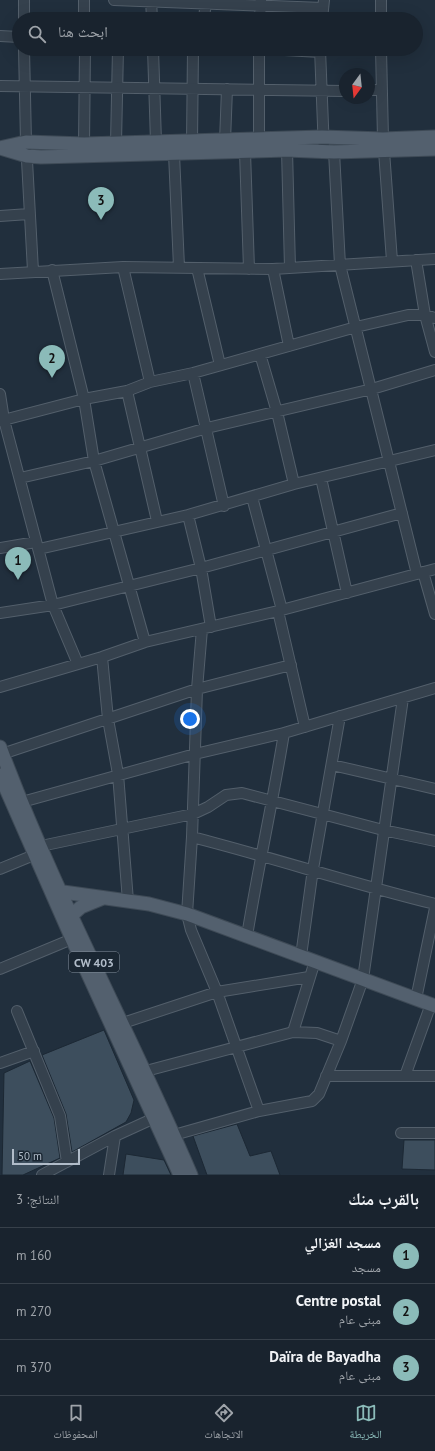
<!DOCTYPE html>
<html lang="ar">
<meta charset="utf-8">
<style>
:root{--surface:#19232e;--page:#222b36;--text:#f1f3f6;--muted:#9fa4aa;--line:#37404a;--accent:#8bbbb9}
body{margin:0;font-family:"PT Sans","Noto Naskh Arabic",sans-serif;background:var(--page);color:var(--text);direction:rtl}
.compass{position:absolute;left:339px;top:68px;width:36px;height:36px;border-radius:50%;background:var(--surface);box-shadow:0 4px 16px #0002;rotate:195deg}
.scale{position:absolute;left:12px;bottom:10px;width:68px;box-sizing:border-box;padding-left:4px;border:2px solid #b1bcc9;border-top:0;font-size:11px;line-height:14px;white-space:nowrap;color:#b1bcc9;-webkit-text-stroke:3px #1a2632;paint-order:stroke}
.you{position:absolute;left:190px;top:719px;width:14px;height:14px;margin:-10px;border:3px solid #fff;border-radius:50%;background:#1a73e8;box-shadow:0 0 0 6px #1a73e833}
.badge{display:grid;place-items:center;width:26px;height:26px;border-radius:50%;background:var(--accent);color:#111;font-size:13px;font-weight:700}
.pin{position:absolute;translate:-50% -33px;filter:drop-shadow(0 1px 2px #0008)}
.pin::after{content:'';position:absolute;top:21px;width:14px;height:12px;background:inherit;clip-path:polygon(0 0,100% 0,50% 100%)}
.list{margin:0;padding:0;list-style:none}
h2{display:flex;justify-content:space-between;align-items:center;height:52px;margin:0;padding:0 16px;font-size:17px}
h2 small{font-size:13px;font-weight:400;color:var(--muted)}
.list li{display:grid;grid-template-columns:26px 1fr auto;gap:12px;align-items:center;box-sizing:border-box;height:56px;padding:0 16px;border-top:1px solid var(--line)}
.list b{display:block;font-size:15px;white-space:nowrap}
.list p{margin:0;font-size:13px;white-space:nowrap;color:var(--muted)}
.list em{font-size:13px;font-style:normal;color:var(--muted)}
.icon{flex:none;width:22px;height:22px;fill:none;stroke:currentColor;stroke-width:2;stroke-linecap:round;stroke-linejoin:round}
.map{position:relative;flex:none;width:435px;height:1175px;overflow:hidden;direction:ltr}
.search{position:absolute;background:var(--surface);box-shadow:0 4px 16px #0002;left:12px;right:12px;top:12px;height:44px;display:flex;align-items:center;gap:10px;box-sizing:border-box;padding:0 14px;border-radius:22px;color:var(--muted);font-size:15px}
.sheet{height:220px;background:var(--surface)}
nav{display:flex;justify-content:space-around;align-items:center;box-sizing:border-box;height:56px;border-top:1px solid var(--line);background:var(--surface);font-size:11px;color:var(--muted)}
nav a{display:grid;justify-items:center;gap:2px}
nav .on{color:var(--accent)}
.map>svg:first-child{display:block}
</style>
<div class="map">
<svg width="435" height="1175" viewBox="0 0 435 1175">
<rect width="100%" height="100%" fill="#212f3d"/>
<path fill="#3d4e5d" stroke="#1c2834" d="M104,1030L134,1100L131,1113L126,1122L72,1152L66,1114L42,1055Z
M30,1061L54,1118L60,1158L23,1175H2L4,1073Z
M237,1124L250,1156L271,1151L280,1175H207L193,1136Z
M404,1140H435V1170L402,1169Z
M126,1154L164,1160L171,1175H123Z"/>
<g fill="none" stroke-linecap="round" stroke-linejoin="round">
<g stroke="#535f6b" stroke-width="12">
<path id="minor" d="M24,0V19
M84,0V19
M114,0L323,8
M151,0L152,19
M204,19L206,0
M260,19L261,0
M322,19L324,0
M381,19V0
M0,36L19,37
M24,49L26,142L33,271
M153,49L156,142
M259,49V139
M267,49L320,52
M320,49L324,151
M381,49L383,139
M0,86L345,91
M369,90H382
M225,141L227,89
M192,142L193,49
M116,143L118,49
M84,144L85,49
M287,150L290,268
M384,151L392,261
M245,152L249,269
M334,152L340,265L417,574
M174,154L179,267
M0,216L29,214
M416,260L425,315L435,352
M123,267L150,382
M197,268L220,365
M273,269L289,346
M52,270L84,399L94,461L145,642
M0,274L123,267L273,269L435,259
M260,354L277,412L294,484
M193,373L224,506
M127,391L157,521
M0,394L4,420L53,605L78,664
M0,421L84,399L127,391L150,382L193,373L356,327L408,315H425L435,318
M20,478L94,461L207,428L372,389L435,370
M321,478L347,593
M252,497L282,610
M188,515L201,568L211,627
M0,548L36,542
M39,549L188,515L294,484L435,450
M423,572L435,614
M278,611L305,727
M0,613L53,605L201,568L402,513
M202,629L197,689L192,837L187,914L191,930L217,992L259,1111
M102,657L108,719L118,774L128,901
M0,687L102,657L145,642L278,611L435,569
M2,754L197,689L291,665
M332,765L435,789
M22,802L195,754L284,733L435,688
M192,837C274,858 353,884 435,904
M41,846L193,814L208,807L226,795L242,793L383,830L435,841
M0,869L34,855
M247,936C258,868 273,801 284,733
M301,956L313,869L340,716
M0,969L72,939
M416,999L435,908
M17,1011L60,1116L67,1162
M123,1023L217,992L309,977
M293,1032L315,961
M0,1063L34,1051
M146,1071L293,1032L317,1033L341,1041
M326,1076H435
M405,1076L431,1004
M401,1133H435
M174,1135L259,1111L312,1101L319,1094L341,1041L363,979L403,698
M42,1175L115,1136L161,1115
M109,1175L115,1136"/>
</g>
<g stroke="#3e4a56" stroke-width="15">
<path id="major" d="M0,148L27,156L41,157L287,150L334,152L435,149
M0,148L26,142L84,144L322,137L383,139L435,137
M0,747C54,893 130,1032 191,1175
M0,775L72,939L180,1175
M56,891L149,904L187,914L435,1006
M66,920L81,907L103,898"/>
</g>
<use href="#minor" stroke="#35414d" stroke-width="10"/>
<use href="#major" stroke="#53606e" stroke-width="13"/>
</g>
<g text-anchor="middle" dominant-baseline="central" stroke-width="3" stroke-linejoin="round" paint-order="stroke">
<rect fill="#1a2632" stroke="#848f9c" stroke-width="1" x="69" y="952" width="50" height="20" rx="3"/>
<g font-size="12" font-weight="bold" fill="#b1bcc9">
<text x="94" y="962">CW 403</text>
</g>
</g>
</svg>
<svg class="compass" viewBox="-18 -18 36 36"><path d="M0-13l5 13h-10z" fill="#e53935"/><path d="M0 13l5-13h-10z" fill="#9fa4aa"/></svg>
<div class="scale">50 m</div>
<div class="you"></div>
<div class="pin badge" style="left:18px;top:580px">1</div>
<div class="pin badge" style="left:52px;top:378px">2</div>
<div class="pin badge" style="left:101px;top:220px">3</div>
<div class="search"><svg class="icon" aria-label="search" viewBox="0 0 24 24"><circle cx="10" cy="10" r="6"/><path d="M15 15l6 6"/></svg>ابحث هنا</div>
</div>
<section class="sheet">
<h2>بالقرب منك<small>النتائج: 3</small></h2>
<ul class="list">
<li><span class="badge">1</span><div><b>مسجد الغزالي</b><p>مسجد</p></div><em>160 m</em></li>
<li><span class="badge">2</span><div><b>Centre postal</b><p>مبنى عام</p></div><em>270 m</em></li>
<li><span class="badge">3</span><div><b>Daïra de Bayadha</b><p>مبنى عام</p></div><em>370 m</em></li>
</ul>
</section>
<nav>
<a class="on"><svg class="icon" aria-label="map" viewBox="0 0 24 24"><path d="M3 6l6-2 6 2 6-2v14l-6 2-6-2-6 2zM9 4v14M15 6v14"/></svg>الخريطة</a>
<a><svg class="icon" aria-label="directions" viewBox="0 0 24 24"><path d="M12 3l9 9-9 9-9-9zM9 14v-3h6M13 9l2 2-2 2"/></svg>الاتجاهات</a>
<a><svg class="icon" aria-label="saved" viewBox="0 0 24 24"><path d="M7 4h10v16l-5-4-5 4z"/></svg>المحفوظات</a>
</nav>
